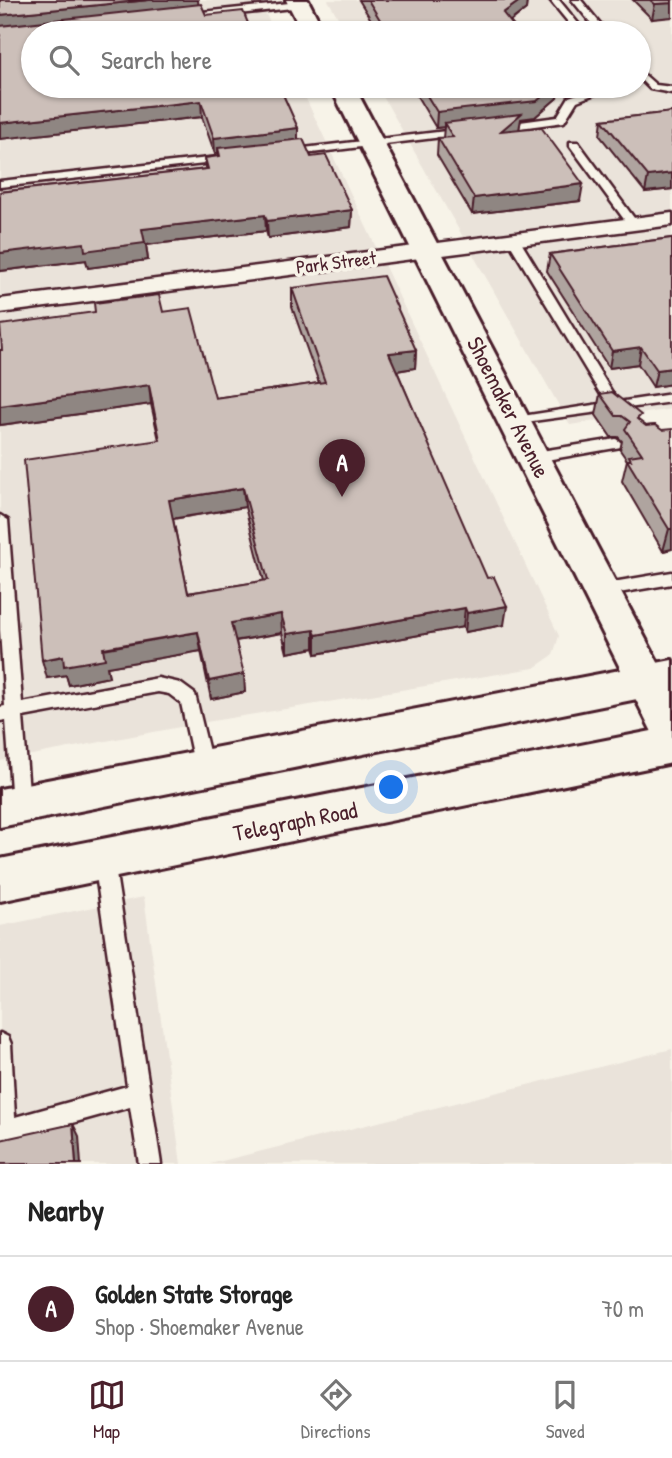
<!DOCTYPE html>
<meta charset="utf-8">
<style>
:root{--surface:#fff;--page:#f2f2f2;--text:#222;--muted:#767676;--line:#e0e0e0;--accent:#4a1f2b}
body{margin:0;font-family:"Patrick Hand",sans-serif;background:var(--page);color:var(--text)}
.you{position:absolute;left:392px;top:788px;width:24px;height:24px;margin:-18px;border:5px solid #fff;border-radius:50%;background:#1a73e8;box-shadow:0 0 0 10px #1a73e833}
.badge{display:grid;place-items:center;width:46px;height:46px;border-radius:50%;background:var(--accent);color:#fff;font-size:23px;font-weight:700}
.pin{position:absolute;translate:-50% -58px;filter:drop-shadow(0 2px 4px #0008)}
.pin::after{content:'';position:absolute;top:37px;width:24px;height:21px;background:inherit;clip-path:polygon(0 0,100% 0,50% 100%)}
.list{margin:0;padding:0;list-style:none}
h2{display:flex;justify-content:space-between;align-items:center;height:91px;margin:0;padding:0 28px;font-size:30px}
h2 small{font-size:23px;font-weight:400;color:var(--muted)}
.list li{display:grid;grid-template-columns:46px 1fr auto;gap:21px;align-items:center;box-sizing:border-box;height:105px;padding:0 28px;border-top:2px solid var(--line)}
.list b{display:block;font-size:26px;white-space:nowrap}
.list p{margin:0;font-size:23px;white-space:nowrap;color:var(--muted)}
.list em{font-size:23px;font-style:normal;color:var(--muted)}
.icon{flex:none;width:38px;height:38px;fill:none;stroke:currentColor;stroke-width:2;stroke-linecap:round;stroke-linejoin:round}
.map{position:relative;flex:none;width:672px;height:1164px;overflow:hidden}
.search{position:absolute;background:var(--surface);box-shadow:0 2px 5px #0004;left:21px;right:21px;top:21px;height:77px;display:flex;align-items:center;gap:18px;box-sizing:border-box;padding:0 24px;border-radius:38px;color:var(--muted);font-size:26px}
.sheet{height:196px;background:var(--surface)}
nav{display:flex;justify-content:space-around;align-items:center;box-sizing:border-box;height:98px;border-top:2px solid var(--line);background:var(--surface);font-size:19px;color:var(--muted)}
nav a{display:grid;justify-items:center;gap:4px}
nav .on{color:var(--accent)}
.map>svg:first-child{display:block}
</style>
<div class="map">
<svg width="672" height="1164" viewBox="0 0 672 1164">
<rect width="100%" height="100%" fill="#f7f3e8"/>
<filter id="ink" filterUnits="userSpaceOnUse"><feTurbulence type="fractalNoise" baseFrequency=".0143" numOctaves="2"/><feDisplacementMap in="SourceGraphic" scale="14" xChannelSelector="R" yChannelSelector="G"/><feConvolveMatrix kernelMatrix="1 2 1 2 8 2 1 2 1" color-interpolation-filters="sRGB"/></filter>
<g filter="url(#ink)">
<path fill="#eae3da" d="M0,0H259L275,33H33V86H300L559,636L553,655L534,668L212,721L0,761Z
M328,0H672V409L570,425L377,86H639V33H347Z
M144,897L181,1164H0V926Z
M672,1049V1164H210Z"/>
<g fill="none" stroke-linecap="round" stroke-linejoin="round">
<g stroke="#4a1f2b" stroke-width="5">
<path id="service" d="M550,0H559L586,33H577Z
M572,0H581L608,33H599Z
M299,2L303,5L302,7L183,20L179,17L183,14Z
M639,70L656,85L672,87V93L650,89L639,78Z
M602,86H616L577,101L564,122L499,131L494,128L499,125L557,117L569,97Z
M463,129L467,130V134L287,156L282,153L287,150Z
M570,142H578L637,222V226H629L570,146Z
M227,156L232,159L231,161L0,187V181Z
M513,236L519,239L618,402L672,394V402L511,424L509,421L511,418L516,417L606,403L507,239Z
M616,439L623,444L621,447L535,462L528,457L535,452Z
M0,515L8,520L22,703L158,678L180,683L195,694L213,768L210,773L204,776L198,773L195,768L181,703L169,694L158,692L23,717L30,804L28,810L21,812L14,810L12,804L6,720L0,721V707L5,706L0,630Z
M672,572V584L601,596L593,590L601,584Z
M104,853L111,855L114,861L161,1164H139L130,1107L0,1143V1033L8,1037L11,1044L15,1117L127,1086L94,861L97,855Z"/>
</g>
<g stroke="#4a1f2b" stroke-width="5">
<path id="minor" d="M672,213V225L0,313V299Z"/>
</g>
<g stroke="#4a1f2b" stroke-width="6">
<path id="secondary" d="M286,0H308L325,33H303Z
M330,86H354L672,689V747L657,742Z"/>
</g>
<g stroke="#4a1f2b" stroke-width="6">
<path id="primary" d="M672,660V692L0,827V789Z
M672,727V763L0,901V859Z"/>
</g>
<use href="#service" fill="#f7f3e8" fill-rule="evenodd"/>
<use href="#minor" fill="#f7f3e8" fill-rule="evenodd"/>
<use href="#secondary" fill="#f7f3e8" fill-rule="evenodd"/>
<use href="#primary" fill="#f7f3e8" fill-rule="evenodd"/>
</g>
<path fill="#afa49f" stroke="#4a1f2b" stroke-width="2" fill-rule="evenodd" d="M0,0L199,5L206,15L275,86L298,128V139L352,210L351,227L268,238L266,231L146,245L148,260L88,268L86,260L0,271V192L206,169L205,158L218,156V153L215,154L202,117L0,139Z
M359,0H527L526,9L510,22L519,33H379Z
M633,0H672L652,19Z
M411,86H559L557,98L535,117L521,119L519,129L580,201L472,214L437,155L438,138H443L444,127L436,128Z
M672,112V189L645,192L600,136L602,120Z
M672,238V384L653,387L638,364L609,368L547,271L550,254Z
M292,288L416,350L415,368L397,371L504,625L465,632L463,627L316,654L314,648L287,653L282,633L236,641L245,692L211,699L201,651L107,667L109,677L69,685L66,675L47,678L159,440L151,404L0,425V350L163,312L215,398L319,383L292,307ZM245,507L264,581L188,593L173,519Z
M600,394L646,426L655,425L672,549L663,551L622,481L627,460L620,450L622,441L618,437H611L596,415Z"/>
<path fill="#8f8682" stroke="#4a1f2b" stroke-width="2" d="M149,0H198L199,10L0,30V15Z
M521,0H527L526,9L501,28L503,13Z
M672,3V17L652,19L655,4Z
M555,86H559L557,98L535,117L521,119L519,130L499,147L444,123V127L436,128L437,112Z
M201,101L202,117L0,139V123Z
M298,128V144L218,148V153L215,154L214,138Z
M672,173V189L645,192L648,176Z
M583,184L580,201L472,214L474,198Z
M352,210L351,227L268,238L267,221Z
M265,215L266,231L146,245L148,260L88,268L86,260L0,271V253L142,229Z
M641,347L638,364L609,368L612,351Z
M416,350L415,368L389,372V353Z
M672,368V384L653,387L657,370Z
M149,385L151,404L0,425V406Z
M243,488L245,507L171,519L169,500Z
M669,529H672V549L663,551Z
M507,606L504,625L465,632L467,613Z
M465,608L463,627L316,654V635Z
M281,614L282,633L233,641L231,623Z
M314,630V648L287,653V634Z
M198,632L201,651L107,667L109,677L69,685L66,675L47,678L42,660Z
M244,674L245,692L211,699L209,681Z
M73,1124L79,1136L81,1164H76Z"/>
<path fill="#ccbfb9" stroke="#4a1f2b" stroke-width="2" fill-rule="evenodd" d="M0,0H149L0,15Z
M368,0H521L503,13L519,33H388Z
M650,0H672V3L655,4Z
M201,4L206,15L243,11L252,33H33V86H275L277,91L281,90L298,128L214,138L201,101L0,123V26Z
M421,86H555L537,101L437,112Z
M672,112V173L648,176L602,120Z
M521,114L501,131L541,127L583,184L474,198L438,138L453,137L444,123Z
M303,139L311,157L326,155L352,210L267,221L265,215L142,229L145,243L85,251L84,243L0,253V192L208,169L205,158L220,156L218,148Z
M672,238V368L657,370L641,347L612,351L550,254Z
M383,276L416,350L389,353L487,578L494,577L507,606L467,613L465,608L316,635L314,630L287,634L281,614L231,623L244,674L209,681L198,632L103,648L105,659L64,666L63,656L42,660L24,460L160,440L149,385L0,406V350H2L0,325L95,312L94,303L159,295L163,312L191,308L215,398L325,382L292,288ZM243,488L268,580L188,593L169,500Z
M612,392L641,415L637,419L646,426L655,425L662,430L672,429V529H669L627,460H631L629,456L642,454L625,429L630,422L622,416H616L600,394Z
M73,1124L76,1164H0V1140Z"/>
</g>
<g text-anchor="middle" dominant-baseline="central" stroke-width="7" stroke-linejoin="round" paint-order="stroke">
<g font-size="19" fill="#4a1f2b" stroke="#f7f3e8">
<text transform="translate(336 262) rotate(-7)">Park Street</text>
</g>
<g font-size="23" fill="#4a1f2b" stroke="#f7f3e8">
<text transform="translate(509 407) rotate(63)">Shoemaker Avenue</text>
<text transform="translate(295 821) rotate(-11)">Telegraph Road</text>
</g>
</g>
</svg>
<div class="you"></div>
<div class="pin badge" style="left:342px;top:497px">A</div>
<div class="search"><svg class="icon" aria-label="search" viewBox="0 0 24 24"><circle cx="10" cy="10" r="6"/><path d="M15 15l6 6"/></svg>Search here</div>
</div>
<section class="sheet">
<h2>Nearby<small></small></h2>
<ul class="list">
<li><span class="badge">A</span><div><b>Golden State Storage</b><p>Shop · Shoemaker Avenue</p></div><em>70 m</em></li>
</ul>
</section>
<nav>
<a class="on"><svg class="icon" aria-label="map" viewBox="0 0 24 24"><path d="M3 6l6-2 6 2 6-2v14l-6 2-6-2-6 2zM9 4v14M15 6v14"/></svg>Map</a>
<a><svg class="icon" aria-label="directions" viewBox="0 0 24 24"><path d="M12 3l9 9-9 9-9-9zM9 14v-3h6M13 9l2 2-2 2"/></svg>Directions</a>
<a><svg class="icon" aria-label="saved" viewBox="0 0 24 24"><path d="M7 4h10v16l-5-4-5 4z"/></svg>Saved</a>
</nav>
